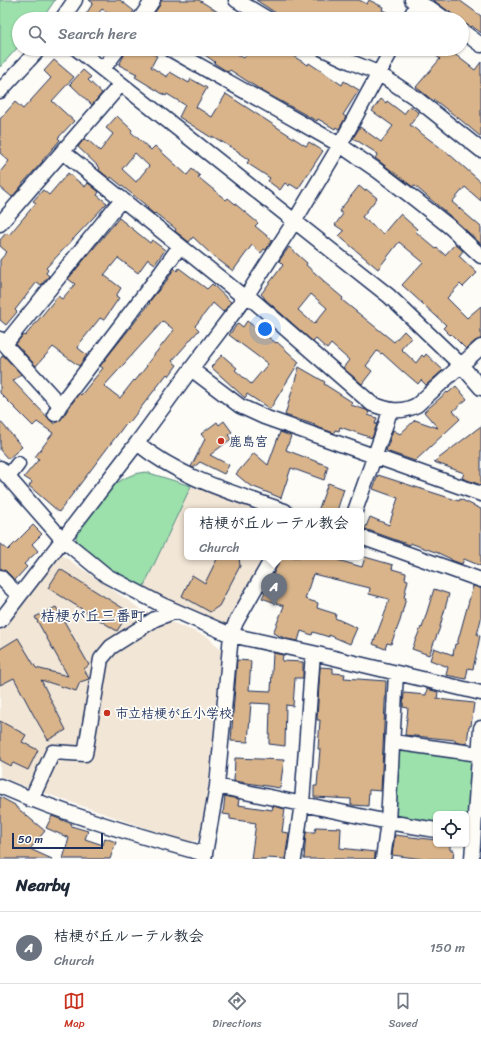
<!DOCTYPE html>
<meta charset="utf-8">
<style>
:root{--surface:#fff;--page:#f6f6f7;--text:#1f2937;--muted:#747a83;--line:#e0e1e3;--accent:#c8321e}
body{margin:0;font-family:Sriracha,"Klee One",sans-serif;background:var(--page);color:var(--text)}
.controls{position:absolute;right:12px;bottom:12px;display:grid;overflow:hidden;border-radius:6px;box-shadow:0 1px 3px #0004}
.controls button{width:36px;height:36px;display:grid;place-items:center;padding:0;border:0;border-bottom:1px solid var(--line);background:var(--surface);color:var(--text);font:20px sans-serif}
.scale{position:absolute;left:12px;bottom:10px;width:91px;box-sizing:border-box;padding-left:4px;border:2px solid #1b2f5e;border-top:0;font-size:11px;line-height:14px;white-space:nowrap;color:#1b2f5e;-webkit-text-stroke:3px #fdfcf7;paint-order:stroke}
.you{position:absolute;left:265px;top:329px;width:14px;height:14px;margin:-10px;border:3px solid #fff;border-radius:50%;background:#1a73e8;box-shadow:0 0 0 6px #1a73e833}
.badge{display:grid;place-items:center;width:26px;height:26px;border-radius:50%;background:var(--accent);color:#fff;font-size:13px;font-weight:700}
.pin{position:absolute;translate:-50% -33px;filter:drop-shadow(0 1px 2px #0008)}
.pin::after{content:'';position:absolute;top:21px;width:14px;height:12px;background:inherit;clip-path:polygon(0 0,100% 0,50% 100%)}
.popup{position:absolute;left:184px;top:508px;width:180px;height:52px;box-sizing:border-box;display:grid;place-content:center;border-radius:6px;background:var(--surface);filter:drop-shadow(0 1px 3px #0005);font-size:13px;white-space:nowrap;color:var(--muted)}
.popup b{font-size:15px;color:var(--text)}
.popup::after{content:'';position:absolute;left:50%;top:100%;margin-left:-8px;border:8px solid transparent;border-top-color:var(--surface)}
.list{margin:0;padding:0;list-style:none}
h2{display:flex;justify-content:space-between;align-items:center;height:52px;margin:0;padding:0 16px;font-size:17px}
h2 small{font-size:13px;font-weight:400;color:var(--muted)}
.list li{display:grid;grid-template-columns:26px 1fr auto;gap:12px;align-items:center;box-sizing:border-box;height:72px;padding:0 16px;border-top:1px solid var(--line)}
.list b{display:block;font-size:15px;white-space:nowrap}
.list p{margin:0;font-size:13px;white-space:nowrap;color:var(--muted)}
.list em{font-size:13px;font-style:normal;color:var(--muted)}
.icon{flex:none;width:22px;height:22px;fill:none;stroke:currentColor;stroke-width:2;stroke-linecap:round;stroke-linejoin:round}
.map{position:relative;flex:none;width:481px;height:859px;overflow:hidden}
.search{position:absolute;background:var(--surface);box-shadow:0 1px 3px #0004;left:12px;right:12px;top:12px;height:44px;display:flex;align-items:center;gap:10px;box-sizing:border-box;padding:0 14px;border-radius:22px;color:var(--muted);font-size:15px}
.sheet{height:124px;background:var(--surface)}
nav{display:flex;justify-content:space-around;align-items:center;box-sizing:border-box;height:56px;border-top:1px solid var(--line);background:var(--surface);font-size:11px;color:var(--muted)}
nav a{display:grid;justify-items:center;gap:2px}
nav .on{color:var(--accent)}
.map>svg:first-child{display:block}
</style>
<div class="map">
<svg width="481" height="859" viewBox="0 0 481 859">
<rect width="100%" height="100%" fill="#fdfcf7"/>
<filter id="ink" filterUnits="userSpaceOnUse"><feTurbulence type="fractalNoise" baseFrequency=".025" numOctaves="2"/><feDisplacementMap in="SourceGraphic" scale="8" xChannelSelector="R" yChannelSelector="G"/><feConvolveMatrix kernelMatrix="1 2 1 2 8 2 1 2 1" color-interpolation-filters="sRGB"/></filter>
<g filter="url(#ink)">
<path fill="#f2e6d6" d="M191,486L262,511H187V557H268L232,621L223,625L142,590Z
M59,553L142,610L208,637L221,650L208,786L199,839L190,843L21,785L0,776V631Z"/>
<path fill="#9ce0ab" stroke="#5c8884" d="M0,0H55L42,19H19V46L0,67Z
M146,472L191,486L142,590L106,567L77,543L76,535L77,530C97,505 112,475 146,472Z
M404,747L468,756L472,763L470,822L466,824V814H436V824L398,817L394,811L397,752Z"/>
<path fill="#d9b48a" stroke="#1b2f5e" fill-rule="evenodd" d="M89,0H120L134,11L128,19H117L102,9L94,19H83L93,3Z
M161,0H199L229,19H150L160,5Z
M256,0H359L367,4L369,0L383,7L382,10L401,18V19H285Z
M433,0H459L481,16V33L472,26L471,27L462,23V19H459Z
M127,49H143L157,56L151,67L167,77L170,72L189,83L191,79L207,88L196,107L212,117L226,94L306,146L309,142L323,151L298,189L290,184L289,186L285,183L280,190L268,181L270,178L247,163L249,160L239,153V152L212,136V138L179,117L185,105L167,94L166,96L135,77L137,74L119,65Z
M196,49H229L244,58L249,49H281L308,65L309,63L342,85L344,81L359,90L343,115L346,117L339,129L336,127L335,129L318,119L317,121L264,92L230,70L228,72L214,63L215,62Z
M428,49H448L475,70L481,62V137L462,121L433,99L432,100L416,87L440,59Z
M54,60L74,77L52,101L74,121L58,138L60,140L42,161H43L23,183V184L12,197L0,187V172L9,161L0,153V119L15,102L23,109L51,78L44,71Z
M83,70L91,77L88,80L102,93L92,105L70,84Z
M381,99L386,103L387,101L404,114L410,106L419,113L410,125L449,154L481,182V201L465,187L452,202L481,227V244L456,221L415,186L413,187L375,158L378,154L353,138L360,127L381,142L393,126L372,111Z
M117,116L132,130L131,132L151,150L155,146L187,175L192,169L200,176L198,177L226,200L228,198L258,223L255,226L272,240L266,250L264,249L261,253L252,245L233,271L212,255L193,237L189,242L175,231L176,229L155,213L154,214L147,208L148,207L122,186L111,177L110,179L99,170L100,168L78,147L84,139L87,141L88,140L100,151L113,134L106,128ZM135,153L149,166L136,182L122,169Z
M68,173L85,187L88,183L99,192L97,195L107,203L46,268L48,270L46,273L49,276L41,285L37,282L15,310L17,312L6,325L0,320V260L7,252L0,246V240L6,233L9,235L36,203L33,201L43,190L49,195Z
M359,186L365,191L366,189L377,198L362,217L383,234L400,214L417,229L415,231L436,249L437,248L445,255L455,244L463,251L459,256L477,273L463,287L460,284L447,298L467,318L481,306V339L475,341L466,349L451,334L450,335L443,328L446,325L402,285L423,262L399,242L378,269L339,236L344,231L335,225L343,214L339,211Z
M119,218L150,243L152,240L165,250L155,264L148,259L138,273L118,258L104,275L121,288L116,296L119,298L104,320L100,318L80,343L78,348L87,355L79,366L53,347L36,366L16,344L23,335L25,336L58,296L62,299L75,284L68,279Z
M289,247L307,263L306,265L324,281V282L343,298L342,300L394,342L404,331L411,338L401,349L416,363L422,355L424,357L426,354L443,370L426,385L421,380L418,384L403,371V372L382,353L381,354L377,351L366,366L372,371L362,384L343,368L349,360L331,344L327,349L316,339L313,342L264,298V297L261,294L283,265L279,261ZM311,294L327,308L314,324L298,310Z
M174,268L177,271L179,268L207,289L212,284L231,302L223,312L213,303L195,326L199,330L172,361L177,365L169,376L167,374L129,423L127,422L115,438L59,512L29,486L32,482L24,477L39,459L35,457L53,433L37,422L33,426L0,393V359L3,355L21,374L13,381L54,424L62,418L79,393L81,395L103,368L100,366L150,303L149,302L168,279ZM163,321L174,330L146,365L147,366L135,381L134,380L120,398L104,386Z
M247,321L276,343L277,342L299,362L270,409L247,394L245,398L211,367L222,355L237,368L235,370L251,384L268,364L229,335L238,323L243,327Z
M299,367L325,382L324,384L352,402L351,405L366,410L369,412L368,415L377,418L375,424H377L372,438L340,427L339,431L335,430L334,433L314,426L315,425L285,415Z
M456,386L467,399L453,411L460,419L415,461L386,451L393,430L400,434L415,420L438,428L424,412L447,392L448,393Z
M0,421L22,447L8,459L0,450Z
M224,421L232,432L228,435L231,439L210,455L229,465L224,474L200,462L193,468L191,467L205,439L201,434L217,422L219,425Z
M481,426V485L462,478L464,473L434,462Z
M280,432L291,436L286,450L328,466L324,480L291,468L281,498L249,485L236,474L254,453L268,465Z
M378,475L459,501L460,499L481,509V566L464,559L462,564L451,560V559L438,553L410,543V545L365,529L370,517L389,525L398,498L373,489Z
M328,483L344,489L337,511H318Z
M33,525L42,534L32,544L38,551L24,564L27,567L15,580L6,571L0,568V543L8,550Z
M218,557H239L240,566L219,606L210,612L182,596L192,575L205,583Z
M281,557H327L362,567L365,557L393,565L392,569L406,573L405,579L408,580L404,597L406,598L400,621L391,644L387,643L385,649L373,644L386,610L389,599L369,594L370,588L313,574L305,599L318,603L317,608L336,614L335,618L357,628L350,644L329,635V637L313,632L312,635L301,631L298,641L287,639L273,633L284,606L262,598L265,592L263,591L269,581H270Z
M60,569L129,612L117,631L48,588Z
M473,586L481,588V619L477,635L480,636L473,669L468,668L466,679L446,675L448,667L430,660L434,648L453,655L455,644H457Z
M434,589L449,594L439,630L429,655L412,649L421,627L422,628Z
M56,607L89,665L84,669L89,679L80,682L76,691L41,680L66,730L48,740L33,714L14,678L0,685V649L18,638L36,668L68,676L35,617Z
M273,653L283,655L282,661L303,662V678H295L293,706L286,705L285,746L269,744L270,704L251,703L248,742L231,741L237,660L251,661L249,690L271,691Z
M320,667L333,668V673L345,674L344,678L386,681L381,791L369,790L368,806L351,805V799L314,797V786H317L320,749H318L320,720H317Z
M427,689L438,692L437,699L474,703L471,726H469L467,744L455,742V740L405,735L408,708L403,707L404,693L426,695Z
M0,721L26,735L22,742L38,750L28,770L13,763L11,766L0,760Z
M235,758L284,760L280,788L234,781Z
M225,796L239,799L238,805L272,810L273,806L285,809L282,832L289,833L285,859L266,858L265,859H251L256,823L230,819V815L223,814Z
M0,797L15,805V806L45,831L30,849L52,859H0Z
M52,816L72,824L71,826L88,831L85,839L103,845L105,838L116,842L110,859H63L69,838L46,828Z
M316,827L341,828L340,848L375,852V859H304L306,832H315Z
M395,835L436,840V844H450V850H454L453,859H423L392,855Z"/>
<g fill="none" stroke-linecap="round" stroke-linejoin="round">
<g stroke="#1b2f5e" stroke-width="17">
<path id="minor" d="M236,0L268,19
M412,0L431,9L445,19
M62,19L75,0
M140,19L153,0
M409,19L420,0
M462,31L481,45
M77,49L389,296L461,365L481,388
M170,49L340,145L378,171L416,200L450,227L481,256
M323,49L351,62L378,73L417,99L481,150
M103,69L118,49
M0,91L39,49
M63,152L245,298
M0,224L121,84
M247,295L372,404C388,410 400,414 417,405L481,347
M0,339L60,405
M5,344L122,199
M191,369L240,406L264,417L481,494
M55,414L60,405L160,274L180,246
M137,443C182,479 231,492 285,511
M0,468L62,539L107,576L162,605L231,635L313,653L481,693
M8,477L18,464
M355,511L386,424L390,410
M361,537L481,580
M0,577L19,596
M0,621L137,443L191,369L247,295L294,222L340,145L392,49
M393,742L479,754
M0,786C66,815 135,835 205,854
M217,786L388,822L436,830
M31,800L53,752L85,754L101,659L111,647L155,619L176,611
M204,859L217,786L231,635L236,622L273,557
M294,859L302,803L313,653
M383,859L388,822L396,673
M472,859L481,728"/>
</g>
<use href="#minor" stroke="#fdfcf7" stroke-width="14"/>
</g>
</g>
<g fill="#c8321e" stroke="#fdfcf7" stroke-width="1.5">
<circle cx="221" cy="441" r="4"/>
<circle cx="107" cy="713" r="4"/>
</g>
<g text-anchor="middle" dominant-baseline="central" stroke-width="3.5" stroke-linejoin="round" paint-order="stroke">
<g font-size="13" font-weight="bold" fill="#1b2f5e" stroke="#fdfcf7" text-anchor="start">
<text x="229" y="441">鹿島宮</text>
<text x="115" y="713">市立桔梗が丘小学校</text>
</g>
<g font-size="15" font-weight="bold" fill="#1b2f5e" stroke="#fdfcf7">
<text x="93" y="616">桔梗が丘三番町</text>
</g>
</g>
</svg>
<div class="controls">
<button><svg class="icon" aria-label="locate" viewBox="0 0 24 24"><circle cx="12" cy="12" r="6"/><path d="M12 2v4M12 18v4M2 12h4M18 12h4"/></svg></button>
</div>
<div class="scale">50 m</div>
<div class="you"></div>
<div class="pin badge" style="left:274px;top:606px;background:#6b7280">A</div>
<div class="popup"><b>桔梗が丘ルーテル教会</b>Church</div>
<div class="search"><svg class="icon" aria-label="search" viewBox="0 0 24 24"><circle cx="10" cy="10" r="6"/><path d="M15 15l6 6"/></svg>Search here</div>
</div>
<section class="sheet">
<h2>Nearby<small></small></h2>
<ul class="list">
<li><span class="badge" style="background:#6b7280">A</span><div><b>桔梗が丘ルーテル教会</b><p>Church</p></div><em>150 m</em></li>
</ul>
</section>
<nav>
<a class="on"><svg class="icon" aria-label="map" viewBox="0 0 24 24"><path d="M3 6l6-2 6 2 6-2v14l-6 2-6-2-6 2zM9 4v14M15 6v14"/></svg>Map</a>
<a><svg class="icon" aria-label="directions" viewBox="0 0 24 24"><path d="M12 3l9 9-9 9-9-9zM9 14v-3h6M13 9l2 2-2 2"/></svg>Directions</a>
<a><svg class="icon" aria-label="saved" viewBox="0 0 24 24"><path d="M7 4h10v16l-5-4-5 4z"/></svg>Saved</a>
</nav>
